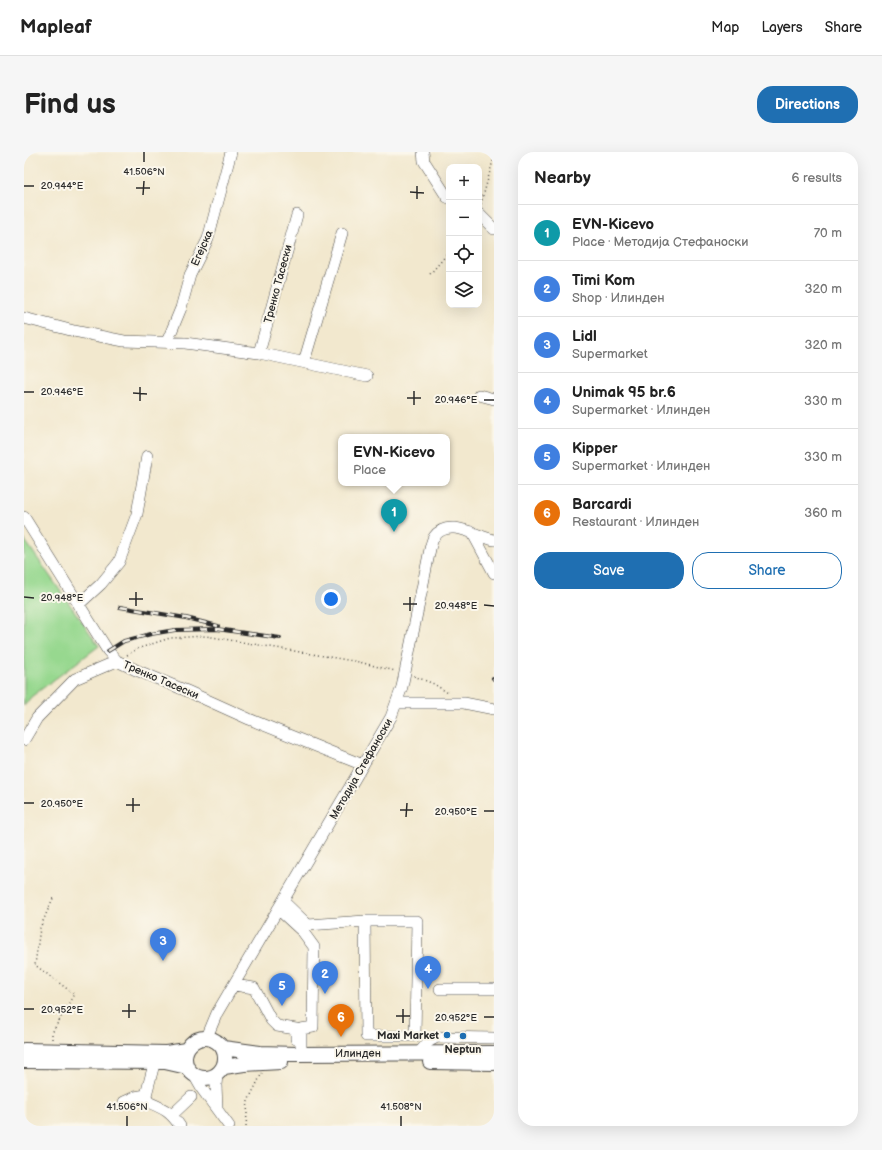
<!DOCTYPE html>
<meta charset="utf-8">
<style>
:root{--surface:#fff;--page:#f6f6f6;--text:#222;--muted:#767676;--line:#e0e0e0;--accent:#1f6fb2}
body{margin:0;font-family:"Balsamiq Sans",sans-serif;background:var(--page);color:var(--text)}
.controls{position:absolute;right:12px;top:12px;display:grid;overflow:hidden;border-radius:8px;box-shadow:0 4px 16px #0002}
.controls button{width:36px;height:36px;display:grid;place-items:center;padding:0;border:0;border-bottom:1px solid var(--line);background:var(--surface);color:var(--text);font:20px sans-serif}
.you{position:absolute;left:307px;top:447px;width:14px;height:14px;margin:-10px;border:3px solid #fff;border-radius:50%;background:#1a73e8;box-shadow:0 0 0 6px #1a73e833}
.badge{display:grid;place-items:center;width:26px;height:26px;border-radius:50%;background:var(--accent);color:#fff;font-size:13px;font-weight:700}
.pin{position:absolute;translate:-50% -33px;filter:drop-shadow(0 1px 2px #0008)}
.pin::after{content:'';position:absolute;top:21px;width:14px;height:12px;background:inherit;clip-path:polygon(0 0,100% 0,50% 100%)}
.popup{position:absolute;left:314px;top:282px;width:112px;height:52px;box-sizing:border-box;display:grid;place-content:center;border-radius:8px;background:var(--surface);filter:drop-shadow(0 1px 3px #0005);font-size:13px;white-space:nowrap;color:var(--muted)}
.popup b{font-size:15px;color:var(--text)}
.popup::after{content:'';position:absolute;left:50%;top:100%;margin-left:-8px;border:8px solid transparent;border-top-color:var(--surface)}
.list{margin:0;padding:0;list-style:none}
h2{display:flex;justify-content:space-between;align-items:center;height:52px;margin:0;padding:0 16px;font-size:17px}
h2 small{font-size:13px;font-weight:400;color:var(--muted)}
.list li{display:grid;grid-template-columns:26px 1fr auto;gap:12px;align-items:center;box-sizing:border-box;height:56px;padding:0 16px;border-top:1px solid var(--line)}
.list b{display:block;font-size:15px;white-space:nowrap}
.list p{margin:0;font-size:13px;white-space:nowrap;color:var(--muted)}
.list em{font-size:13px;font-style:normal;color:var(--muted)}
.actions{display:flex;gap:8px;padding:12px 16px}
.actions a{flex:1;padding:9px 0;border:1px solid var(--accent);border-radius:16px;text-align:center;font-size:14px;color:var(--accent)}
.actions .main{background:var(--accent);color:#fff}
.icon{flex:none;width:22px;height:22px;fill:none;stroke:currentColor;stroke-width:2;stroke-linecap:round;stroke-linejoin:round}
.map{position:relative;flex:none;width:470px;height:974px;overflow:hidden;border-radius:16px}
header{display:flex;align-items:center;gap:24px;box-sizing:border-box;height:56px;padding:0 20px;background:var(--surface);border-bottom:1px solid var(--line)}
header strong{font-size:19px}
nav{display:flex;gap:22px;margin-inline-start:auto;font-size:14px}
.intro{display:flex;align-items:center;justify-content:space-between;box-sizing:border-box;height:96px;padding:0 24px}
h1{margin:0;font-size:28px}
.button{padding:10px 18px;border-radius:16px;background:var(--accent);color:#fff;font-size:14px;font-weight:700}
main{display:flex;gap:24px;padding:0 24px}
aside{flex:1;background:var(--surface);border-radius:16px;box-shadow:0 4px 16px #0002}
.map>svg:first-child{display:block}
</style>
<header>
<strong>Mapleaf</strong>
<nav><a>Map</a><a>Layers</a><a>Share</a></nav>
</header>
<div class="intro"><h1>Find us</h1><a class="button">Directions</a></div>
<main>
<div class="map">
<svg width="470" height="974" viewBox="0 0 470 974">
<rect width="100%" height="100%" fill="#fbf7ec"/>
<filter id="ink" filterUnits="userSpaceOnUse"><feTurbulence type="fractalNoise" baseFrequency=".025" numOctaves="2"/><feDisplacementMap in="SourceGraphic" scale="8" xChannelSelector="R" yChannelSelector="G"/><feConvolveMatrix kernelMatrix="1 2 1 2 8 2 1 2 1" color-interpolation-filters="sRGB"/></filter>
<filter id="wash" filterUnits="userSpaceOnUse"><feTurbulence type="fractalNoise" baseFrequency=".012" numOctaves="4" result="noise"/><feDisplacementMap in="SourceGraphic" scale="16" xChannelSelector="R" yChannelSelector="G"/><feGaussianBlur stdDeviation="0.9" result="paint"/><feColorMatrix in="noise" values="0 0 0 0 0 0 0 0 0 0 0 0 0 0 0 0 0 1.4 0 .05"/><feComposite in="paint" operator="in"/></filter>
<g filter="url(#wash)">
<rect width="100%" height="100%" fill="#f2e8ce"/>
<path fill="#97d88f" stroke="#61825d" d="M0,387L75,494L7,545L0,554Z"/>
</g>
<g filter="url(#ink)">
<g fill="none" stroke-linecap="round" stroke-linejoin="round">
<g stroke="#494743" stroke-width="12">
<path id="minor" d="M399,0L400,9L423,45L425,46
M455,62L470,77
M0,166L50,179L100,189L161,191L235,201L343,224
M143,190L157,156L166,123L184,87L207,0
M235,201L273,63
M280,210L318,81
M455,243L470,247
M0,365L84,499L93,509L112,518L163,539L225,567L339,613
M448,380L470,421
M54,453L77,432L95,410L113,362L123,304
M372,551H440L470,557
M0,588L13,566L51,527L93,509
M259,749L284,773L341,769H393L391,884H342L341,769
M254,757L279,780L290,795L289,875L277,877V901
M210,833L230,836L247,868L253,874L272,877V887
M416,837H470
M183,885L193,861L367,565L378,535L406,397C407,393 408,388 410,385C424,365 452,384 470,388
M395,901L404,890L413,885L470,886
M170,923L178,937L205,974
M122,943L124,950C140,957 146,959 156,974
M100,950L111,945L122,943L129,916
M193,956L192,933L193,923
M148,963L167,945"/>
</g>
<g stroke="#494743" stroke-width="16">
<path id="major" d="M161 906a20 20 0 1 1 40 0a20 20 0 1 1-40 0Z
M199,896L236,901L272,902L470,901
M0,898L142,901L162,898
M0,909L141,910L163,915
M406,910L470,911
M200,915L220,912L257,910"/>
</g>
<path stroke="#494743" stroke-width="1.5" stroke-dasharray="1 3" stroke-linecap="butt" d="M457,52L470,5
M406,122L425,100
M103,503L113,497L146,486L182,484L335,510L371,519
M390,524L410,532L424,541
M28,887V881L50,842L11,813L16,776L30,744
M222,974L224,949L238,921"/>
<use href="#minor" stroke="#fff" stroke-width="11"/>
<use href="#major" stroke="#fff" stroke-width="14"/>
<g stroke="#2b2b2b" stroke-width="4">
<path id="rail" d="M96,455L162,466L194,474
M84,499L100,489L127,482L151,478L193,477L256,486
M469,526L470,527"/>
</g>
<use href="#rail" stroke="#fbf7ec" stroke-width="2.5" stroke-dasharray="8" stroke-linecap="butt"/>
</g>
</g>
<path fill="none" stroke="#2b2b2b" stroke-width="1.5" d="M120,10V0M0,34H10M112,36H126M386,40L400,41M119,43L120,29M393,47V34M0,240H10M109,241L123,242M383,246H397M460,248H470M116,249V235M390,253V239M0,445L10,446M105,447H119M379,452H393M460,453L470,454M112,454V440M386,459V445M0,651H10M102,653H116M376,658H389M460,659H470M109,660V646M382,665L383,651M0,857H10M98,859H112M372,864H386M460,865H470M105,866V852M379,871V857M103,974V964M377,974V964"/>
<g fill="#1f6fb2" stroke="#fbf7ec" stroke-width="1.5">
<circle cx="423" cy="883" r="4"/>
<circle cx="439" cy="884" r="4"/>
</g>
<g text-anchor="middle" dominant-baseline="central" stroke-width="4" stroke-linejoin="round" paint-order="stroke">
<g font-size="11" fill="#2b2b2b" stroke="#fbf7ec">
<text transform="translate(178 96) rotate(-66)">Егејска</text>
<text transform="translate(254 132) rotate(-75)">Тренко Тасески</text>
<text transform="translate(137 528) rotate(23)">Тренко Тасески</text>
<text transform="translate(337 617) rotate(-60)">Методија Стефаноски</text>
<text x="334" y="901">Илинден</text>
</g>
<g font-size="11" font-weight="bold" fill="#2b2b2b" stroke="#fbf7ec" text-anchor="end">
<text x="415" y="883">Maxi Market</text>
<text x="439" y="897" text-anchor="middle">Neptun</text>
</g>
</g>
<g font-size="10" text-anchor="middle" fill="#2b2b2b" stroke="#fbf7ec" stroke-width="4" stroke-linejoin="round" paint-order="stroke">
<text x="120" y="23">41.506°N</text>
<text x="38" y="37">20.944°E</text>
<text x="38" y="243">20.946°E</text>
<text x="432" y="251">20.946°E</text>
<text x="38" y="449">20.948°E</text>
<text x="432" y="457">20.948°E</text>
<text x="38" y="655">20.950°E</text>
<text x="432" y="663">20.950°E</text>
<text x="38" y="861">20.952°E</text>
<text x="432" y="869">20.952°E</text>
<text x="103" y="958">41.506°N</text>
<text x="377" y="958">41.508°N</text>
</g>
</svg>
<div class="controls">
<button>+</button>
<button>−</button>
<button><svg class="icon" aria-label="locate" viewBox="0 0 24 24"><circle cx="12" cy="12" r="6"/><path d="M12 2v4M12 18v4M2 12h4M18 12h4"/></svg></button>
<button><svg class="icon" aria-label="layers" viewBox="0 0 24 24"><path d="M12 4l9 5-9 5-9-5zM3 14l9 5 9-5"/></svg></button>
</div>
<div class="you"></div>
<div class="pin badge" style="left:370px;top:380px;background:#0f9aa8">1</div>
<div class="popup"><b>EVN-Kicevo</b>Place</div>
<div class="pin badge" style="left:301px;top:842px;background:#3f7fe0">2</div>
<div class="pin badge" style="left:139px;top:809px;background:#3f7fe0">3</div>
<div class="pin badge" style="left:404px;top:837px;background:#3f7fe0">4</div>
<div class="pin badge" style="left:258px;top:854px;background:#3f7fe0">5</div>
<div class="pin badge" style="left:317px;top:885px;background:#e8710a">6</div>
</div>
<aside>
<h2>Nearby<small>6 results</small></h2>
<ul class="list">
<li><span class="badge" style="background:#0f9aa8">1</span><div><b>EVN-Kicevo</b><p>Place · Методија Стефаноски</p></div><em>70 m</em></li>
<li><span class="badge" style="background:#3f7fe0">2</span><div><b>Timi Kom</b><p>Shop · Илинден</p></div><em>320 m</em></li>
<li><span class="badge" style="background:#3f7fe0">3</span><div><b>Lidl</b><p>Supermarket</p></div><em>320 m</em></li>
<li><span class="badge" style="background:#3f7fe0">4</span><div><b>Unimak 95 br.6</b><p>Supermarket · Илинден</p></div><em>330 m</em></li>
<li><span class="badge" style="background:#3f7fe0">5</span><div><b>Kipper</b><p>Supermarket · Илинден</p></div><em>330 m</em></li>
<li><span class="badge" style="background:#e8710a">6</span><div><b>Barcardi</b><p>Restaurant · Илинден</p></div><em>360 m</em></li>
</ul>
<div class="actions"><a class="main">Save</a><a>Share</a></div>
</aside>
</main>
